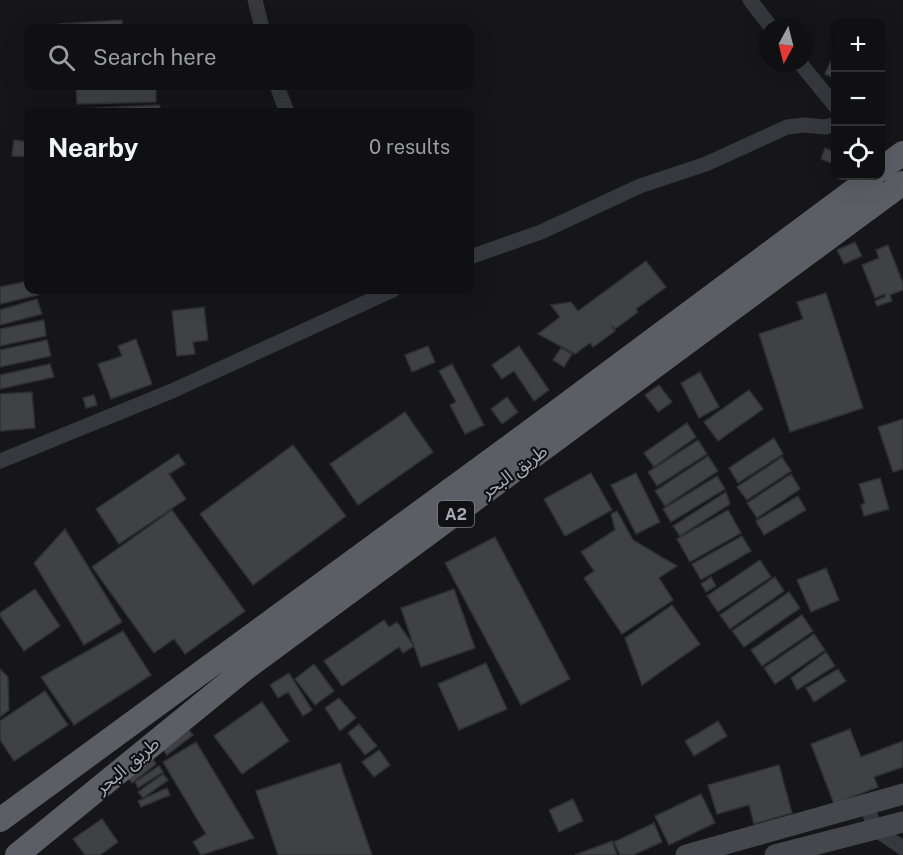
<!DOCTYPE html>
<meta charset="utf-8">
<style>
:root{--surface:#101012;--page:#1e1e20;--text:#f1f3f6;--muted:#9c9d9f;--line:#303032}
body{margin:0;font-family:"Public Sans","Noto Sans Arabic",sans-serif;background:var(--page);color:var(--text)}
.controls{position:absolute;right:18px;top:18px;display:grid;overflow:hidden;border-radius:12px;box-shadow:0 6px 24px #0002}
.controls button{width:54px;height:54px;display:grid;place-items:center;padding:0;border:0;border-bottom:2px solid var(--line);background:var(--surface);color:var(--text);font:30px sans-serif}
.compass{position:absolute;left:759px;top:18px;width:54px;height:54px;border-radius:50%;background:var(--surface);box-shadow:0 6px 24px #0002;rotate:187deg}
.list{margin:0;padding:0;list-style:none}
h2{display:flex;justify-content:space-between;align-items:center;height:78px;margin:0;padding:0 24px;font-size:26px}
h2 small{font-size:20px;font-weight:400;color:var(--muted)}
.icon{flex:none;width:33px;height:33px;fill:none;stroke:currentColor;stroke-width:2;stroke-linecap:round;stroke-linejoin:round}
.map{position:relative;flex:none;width:903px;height:855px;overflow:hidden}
.search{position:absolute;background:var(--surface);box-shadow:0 6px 24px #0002;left:24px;top:24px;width:450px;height:66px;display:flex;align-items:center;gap:15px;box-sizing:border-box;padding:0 21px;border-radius:12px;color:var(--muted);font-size:22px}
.panel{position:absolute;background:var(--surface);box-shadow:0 6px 24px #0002;left:24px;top:108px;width:450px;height:186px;border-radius:12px}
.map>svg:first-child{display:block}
</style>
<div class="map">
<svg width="903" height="855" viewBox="0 0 903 855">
<rect width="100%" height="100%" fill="#161618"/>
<path fill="#404145" stroke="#303034" stroke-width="1.5" d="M122,20V28H59V24Z
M836,50V79L825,74Z
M156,86V102L77,104L76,88Z
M159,105L162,112H81L80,109Z
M14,140L28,142V157L12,156Z
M825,148L836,153L834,164L821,159Z
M855,242L862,256L844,264L837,250Z
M888,245L903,283V290L890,295L892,301L877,306L875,301L885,297V294L875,298L862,265L879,258L876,250Z
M646,261L666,287L636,309L638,312L615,329L612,326L615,331L593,347L590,343L575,354L538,334L560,317L551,305L571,302L578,311Z
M28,281V290H36L38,295L0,304V287Z
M826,293L863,408L790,432L759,334L803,319L797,302Z
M37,299L42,314L0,325V310Z
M204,307L208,340L193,342L195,354L177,356L172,311Z
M44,320L46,336L0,346V329Z
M136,339L152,384L111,399L98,364L122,356L118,346Z
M47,340L51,356L0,367V350Z
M428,346L435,362L412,372L405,355Z
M519,346L549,390L534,401L514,371L502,379L492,365Z
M561,348L572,354L564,367L553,360Z
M50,364L54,377L0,389V375Z
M452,364L484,425L465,434L450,405L456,402L439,371Z
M700,372L719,407L699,418L681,383Z
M659,385L672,402L658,412L645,395Z
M749,390L763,409L718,441L704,422Z
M32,392L35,428L0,431V394Z
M94,395L97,405L86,408L83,398Z
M507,397L518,412L502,424L491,409Z
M405,412L433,452L358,505L330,464Z
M903,419V469L893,472L878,427Z
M687,423L696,437L654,467L644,453Z
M774,438L783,454L738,483L729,468Z
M698,440L707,454L657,486L648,472Z
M293,445L346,516L253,585L200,514Z
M178,454L185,464L169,474L186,499L119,544L96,509Z
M708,456L718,471L665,506L655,491Z
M782,457L791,471L747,500L737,487Z
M591,473L612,510L565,536L544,499Z
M636,473L660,522L636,534L611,485Z
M791,474L800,489L757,518L747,503Z
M717,476L725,489L671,522L663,509Z
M880,478L889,509L864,516L861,505L865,503L859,484Z
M726,492L730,504L680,536L673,526Z
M798,496L806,510L764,535L756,521Z
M172,510L245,611L185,654L174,639L154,653L92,567Z
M728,510L741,533L690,562L677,539Z
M617,511L633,540L677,566L659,578L673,600L622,634L584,578L594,571L581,552L615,530L611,514Z
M65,529L122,622L84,645L34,563Z
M742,536L751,551L701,580L692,564Z
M495,537L570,679L521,705L445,563Z
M760,560L771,577L718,612L707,596Z
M826,568L839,600L811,612L797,580Z
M711,577L716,586L706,592L701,584Z
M775,577L784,591L730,629L720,615Z
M35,589L60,626L24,651L0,616V613Z
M454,589L475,648L421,667L401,608Z
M789,592L800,608L744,647L732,631Z
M672,605L700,644L642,685L625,638Z
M802,615L813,631L762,666L751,650Z
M384,620L389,627L397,622L414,646L403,653L399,647L342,686L324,661Z
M123,631L151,675L74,725L41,677Z
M814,634L825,650L775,684L764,668Z
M826,652L835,666L797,690L791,678Z
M486,663L507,709L459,730L438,684Z
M314,664L334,691L315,705L295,679Z
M0,669L8,677L9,710L0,717Z
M838,669L846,681L814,702L806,688Z
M289,673L312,710L303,716L288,692L278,698L270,685Z
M45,691L68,725L14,761L0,740V721Z
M339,698L356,718L340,731L325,708Z
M262,702L289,741L242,774L214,736Z
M718,721L727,736L694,756L685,741Z
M359,724L377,746L365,755L348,733Z
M850,729L861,757L903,741V767L874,777L878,787L834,804L811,744Z
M189,730L193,735L167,755L163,750Z
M196,742L254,838L201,855L193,842L206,834L163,762Z
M379,750L390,765L374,777L362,762Z
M152,758L156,764L132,783L127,777Z
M340,763L372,855H278L256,791Z
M779,765L792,813L754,824L749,805L717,814L708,785Z
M159,766L163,772L138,788L135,782Z
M163,774L168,780L143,798L138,792Z
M167,788L170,795L141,807L138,801Z
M701,794L715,823L669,845L655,816Z
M573,799L583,821L559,832L549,810Z
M102,819L118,842L100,855H85L73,839Z
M654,823L662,842L633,855H620L614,842Z
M612,841L617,855H575Z"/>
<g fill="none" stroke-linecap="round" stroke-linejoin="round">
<path stroke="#37383d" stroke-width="15" d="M255,0L262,28
M750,0L771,27
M800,63L836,107
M277,86L287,112
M470,257L541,232L640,186L706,164L787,127L804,125L825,127L836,124
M0,461L172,391L393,290
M866,803L875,829L903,848"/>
<path stroke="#45474d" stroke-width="21" d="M686,855L903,794
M775,855L903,822"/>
<path stroke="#5b5e65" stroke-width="24" d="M880,170L903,153
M0,820L528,433L873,176
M17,855L245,669L903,183"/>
</g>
<g text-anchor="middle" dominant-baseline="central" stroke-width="4.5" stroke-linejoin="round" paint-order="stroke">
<rect fill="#111113" stroke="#7b7e86" stroke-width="1.5" x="438" y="501" width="36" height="26" rx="4.5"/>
<g font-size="16" font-weight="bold" fill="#a8adb8">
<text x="456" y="514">A2</text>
</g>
<g font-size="18" fill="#a8adb8" stroke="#111113">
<text transform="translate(514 471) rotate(-36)">طريق البحر</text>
<text transform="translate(127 765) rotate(-40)">طريق البحر</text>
</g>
</g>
</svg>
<div class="controls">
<button>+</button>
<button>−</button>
<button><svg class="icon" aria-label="locate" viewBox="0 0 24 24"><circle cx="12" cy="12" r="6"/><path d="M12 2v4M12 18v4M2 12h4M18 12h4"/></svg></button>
</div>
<svg class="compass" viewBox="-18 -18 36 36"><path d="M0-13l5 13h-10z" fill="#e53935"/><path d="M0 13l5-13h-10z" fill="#9c9d9f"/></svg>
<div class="search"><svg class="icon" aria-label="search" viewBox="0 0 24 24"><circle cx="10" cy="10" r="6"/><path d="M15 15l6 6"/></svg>Search here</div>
<section class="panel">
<h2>Nearby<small>0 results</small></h2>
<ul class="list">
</ul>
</section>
</div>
